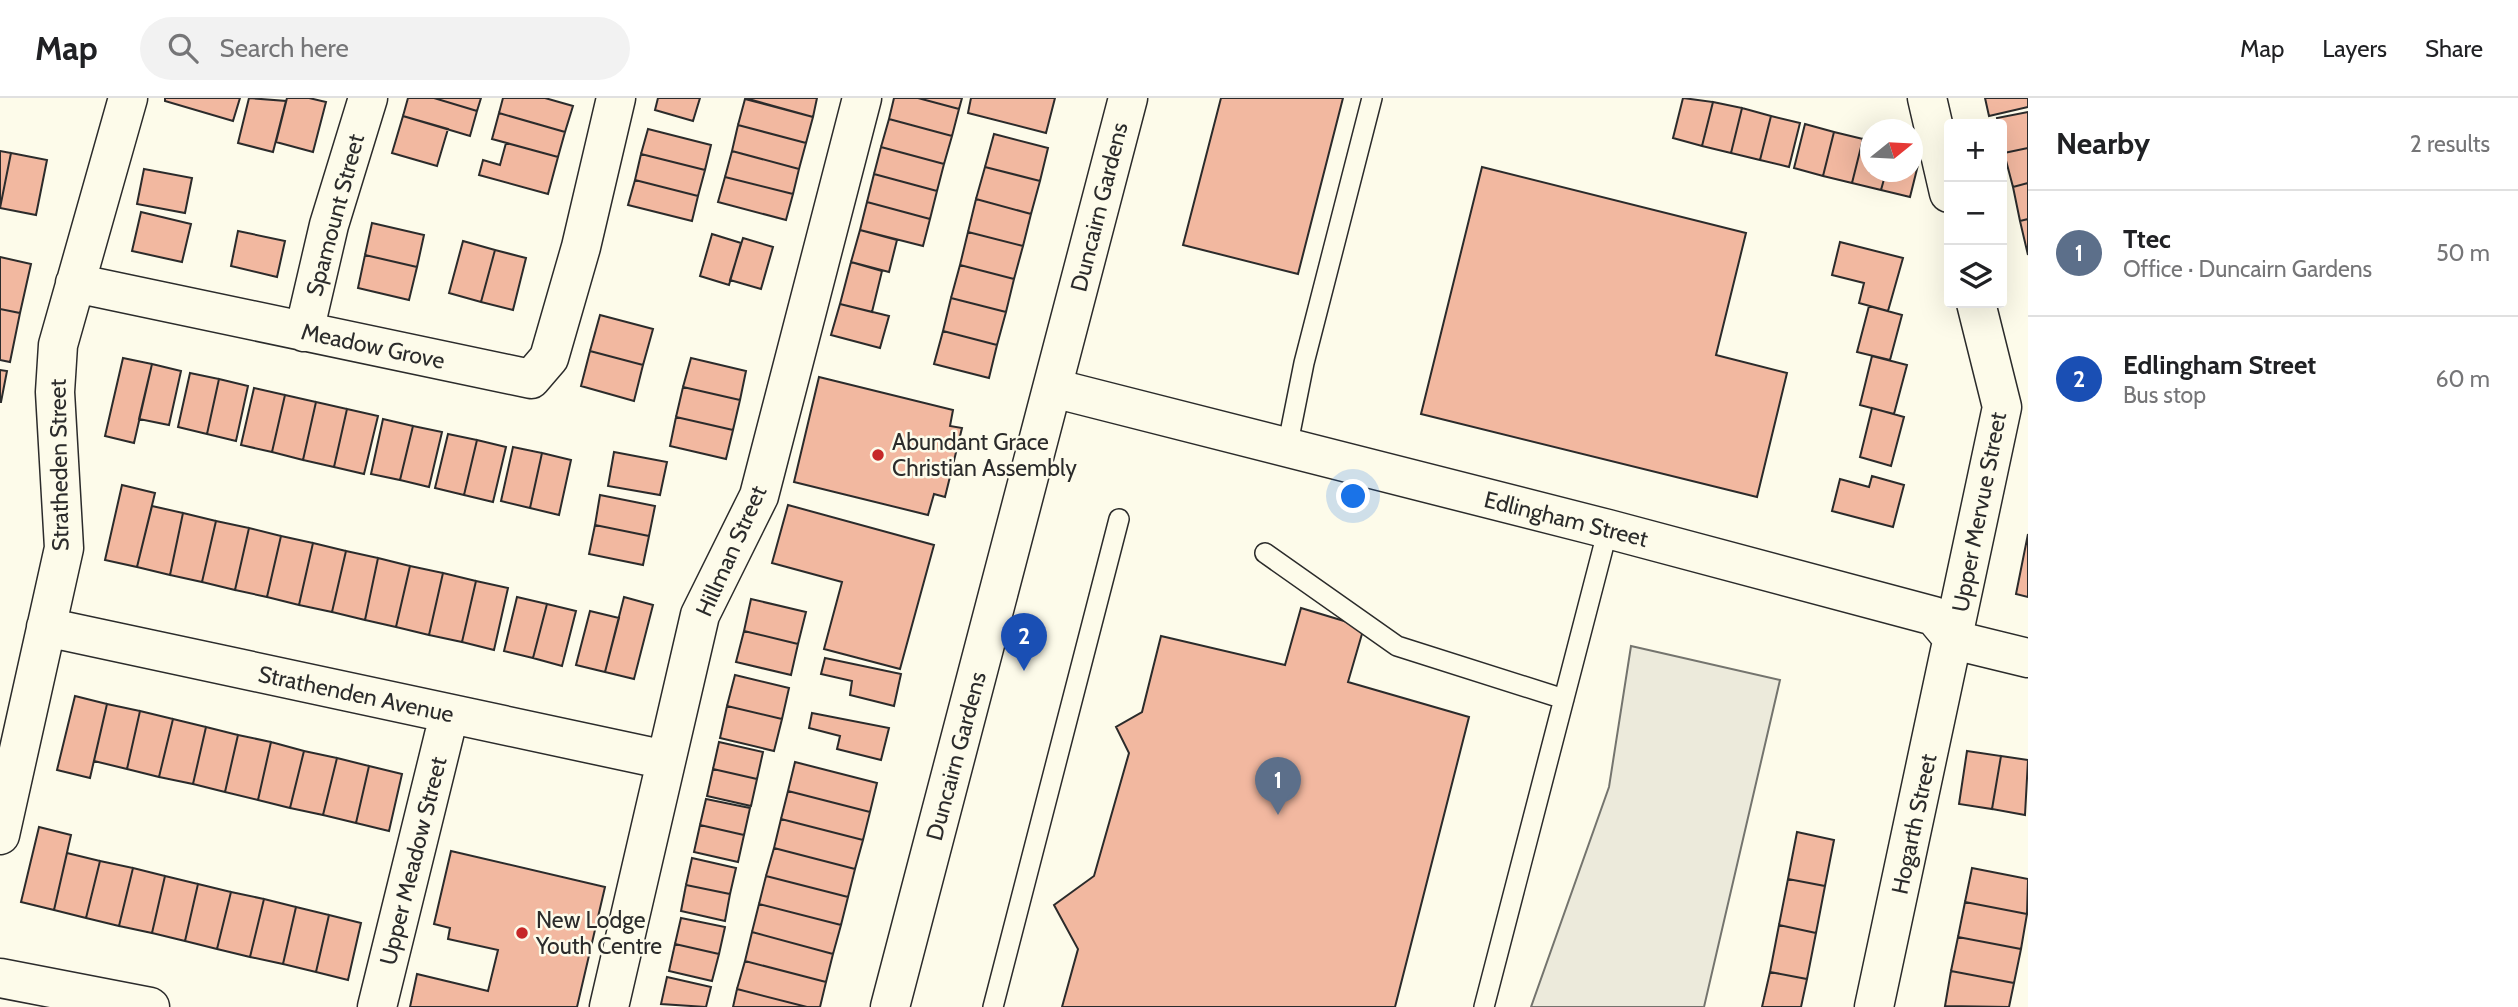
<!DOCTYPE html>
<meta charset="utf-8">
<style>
:root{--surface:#fff;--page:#f2f2f2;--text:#202124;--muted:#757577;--line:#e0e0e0;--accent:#7c3aed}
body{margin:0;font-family:Cabin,sans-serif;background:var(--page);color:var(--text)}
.controls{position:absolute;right:21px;top:21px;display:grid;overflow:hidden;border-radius:7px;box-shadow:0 7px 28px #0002}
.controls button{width:63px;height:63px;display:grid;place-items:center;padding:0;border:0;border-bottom:2px solid var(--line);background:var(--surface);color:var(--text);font:35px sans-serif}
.compass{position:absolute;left:1860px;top:21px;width:63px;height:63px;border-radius:50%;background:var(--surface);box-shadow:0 7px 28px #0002;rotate:72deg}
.you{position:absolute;left:1354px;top:399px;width:24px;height:24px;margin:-18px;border:5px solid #fff;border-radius:50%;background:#1a73e8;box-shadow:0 0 0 10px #1a73e833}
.badge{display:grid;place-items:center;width:46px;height:46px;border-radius:50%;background:var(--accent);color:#fff;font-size:23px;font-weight:700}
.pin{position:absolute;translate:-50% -58px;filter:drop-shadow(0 2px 4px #0008)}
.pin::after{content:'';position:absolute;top:37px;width:24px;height:21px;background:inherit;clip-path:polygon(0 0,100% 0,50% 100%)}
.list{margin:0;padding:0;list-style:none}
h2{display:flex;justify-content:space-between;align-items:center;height:91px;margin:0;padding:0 28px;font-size:30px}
h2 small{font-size:23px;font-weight:400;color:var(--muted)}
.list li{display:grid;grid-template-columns:46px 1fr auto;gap:21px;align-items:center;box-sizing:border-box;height:126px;padding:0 28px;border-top:2px solid var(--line)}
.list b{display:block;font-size:26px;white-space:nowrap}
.list p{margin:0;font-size:23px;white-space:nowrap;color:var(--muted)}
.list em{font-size:23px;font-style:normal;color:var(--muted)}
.icon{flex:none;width:38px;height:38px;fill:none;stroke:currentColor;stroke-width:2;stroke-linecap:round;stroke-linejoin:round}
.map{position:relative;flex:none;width:2028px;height:909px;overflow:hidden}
header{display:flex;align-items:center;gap:42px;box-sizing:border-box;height:98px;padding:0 35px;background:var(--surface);border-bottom:2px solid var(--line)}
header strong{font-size:33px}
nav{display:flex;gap:38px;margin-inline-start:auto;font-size:24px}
.search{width:490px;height:63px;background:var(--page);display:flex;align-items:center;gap:18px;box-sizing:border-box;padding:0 24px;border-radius:38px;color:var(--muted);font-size:26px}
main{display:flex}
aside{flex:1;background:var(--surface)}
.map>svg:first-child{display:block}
</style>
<header>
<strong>Map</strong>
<div class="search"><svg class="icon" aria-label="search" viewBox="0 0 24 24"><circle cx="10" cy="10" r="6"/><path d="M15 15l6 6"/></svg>Search here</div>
<nav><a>Map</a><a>Layers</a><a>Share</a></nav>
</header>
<main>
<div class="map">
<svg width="2028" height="909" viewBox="0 0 2028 909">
<rect width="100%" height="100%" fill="#fdfbea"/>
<path fill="#eceadb" stroke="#74746e" stroke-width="2" d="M1631,548L1780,582L1704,909H1531L1609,689Z"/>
<path fill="#f2b8a0" stroke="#2b2b2b" stroke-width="2" d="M165,0H240L233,23L165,3Z
M249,0L286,3L273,54L238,45Z
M287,0H309L326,4L313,54L276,44Z
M408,0H434L477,13L470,38L403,18Z
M434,0H481L477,13Z
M503,0H545L573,8L565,34L499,15Z
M658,0H700L693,23L655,12Z
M745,0H817L813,19Z
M894,0H918L959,11L952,38L889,21Z
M918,0H962L959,11Z
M971,0H1055L1046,35L968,15Z
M1221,0H1343L1298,176L1183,147Z
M1683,0L1713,4L1702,48L1673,40Z
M1985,0H2028V9L1989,18Z
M745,1L813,19L806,45L738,27Z
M1713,4L1742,10L1731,55L1702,48Z
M1742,10L1771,18L1760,62L1731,55Z
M2028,14V50L2004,55L2002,26H1998L1997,20Z
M499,15L565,34L558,59L492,41Z
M403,18L448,31L437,68L392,55Z
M1771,18L1800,25L1789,69L1760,62Z
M889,21L952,38L944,66L881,49Z
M1805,26L1834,34L1823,78L1794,70Z
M738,27L806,45L799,71L732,53Z
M648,31L711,47L705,72L641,56Z
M1834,34L1863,41L1852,85L1823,78Z
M994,36L1048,50L1040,83L985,69Z
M1863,41L1870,43V74H1886L1881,92L1852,85Z
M506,45L558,59L548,96L479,77L483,62L500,67Z
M881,49L944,66L937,93L874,76Z
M2028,50V85L2013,89L2004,55Z
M0,53L11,55L0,110Z
M732,53L799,71L793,96L725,79Z
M1912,53L1921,55L1910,99L1881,92L1886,74H1912Z
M11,55L47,62L36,117L0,110Z
M641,56L705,72L698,98L635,82Z
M985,69L1040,83L1031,116L976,101Z
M1482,69L1746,135L1716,257L1787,275L1757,399L1421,316Z
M144,71L192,80L185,115L137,106Z
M874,76L937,93L930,121L867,104Z
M725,79L793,96L786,122L718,104Z
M635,82L698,98L692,123L628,107Z
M2028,85V121L2020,123L2013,89Z
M976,101L1031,116L1023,148L968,134Z
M867,104L930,121L923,148L860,132Z
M141,114L191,126L182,164L132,153Z
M2028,121V157L2020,123Z
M372,125L424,137L417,169L365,157Z
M860,132L897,142L889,174L851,164Z
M238,133L285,143L277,179L231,168Z
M968,134L1023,148L1014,181L960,167Z
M712,136L741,145L729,187L700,178Z
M743,140L773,149L761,191L730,182Z
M463,143L495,152L481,204L449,195Z
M1840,144L1903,160L1888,213L1859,205L1864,185L1832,177Z
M495,152L526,160L513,212L481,204Z
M365,157L417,169L409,202L358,190Z
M0,159L31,166L20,215L0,211Z
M851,164L882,173L872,214L840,206Z
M960,167L1014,181L1006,214L951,200Z
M951,200L1006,214L997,247L943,233Z
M840,206L889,218L880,250L831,237Z
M1869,208L1902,217L1890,262L1857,254Z
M0,211L20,215L10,264L0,262Z
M600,217L653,231L643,267L590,253Z
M943,233L997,247L989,280L934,266Z
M590,253L643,267L634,303L581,288Z
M1872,258L1907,267L1894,316L1860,307Z
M123,260L152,266L134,345L105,338Z
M691,260L746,273L740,302L683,289Z
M152,266L181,273L169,327L139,321Z
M0,272L7,273L1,304H0Z
M190,275L219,281L207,336L178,329Z
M819,279L953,312L950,328L962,330L945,399L934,396L928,417L794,384Z
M219,281L248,288L236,343L207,336Z
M683,289L740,302L733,332L676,319Z
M254,290L285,297L272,354L241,347Z
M285,297L316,304L303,362L272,354Z
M316,304L347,311L334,369L303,362Z
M1872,310L1904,319L1891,368L1860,359Z
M347,311L378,318L364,376L334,369Z
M676,319L733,332L726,361L670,348Z
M383,321L413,328L400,382L371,376Z
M413,328L442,334L429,389L400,382Z
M448,336L477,342L464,397L435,390Z
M477,342L506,349L493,404L464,397Z
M513,349L542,355L530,410L501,403Z
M614,354L667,364L660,397L608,388Z
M542,355L571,362L559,417L530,410Z
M1872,378L1904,387L1893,429L1832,413L1840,381L1869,389Z
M122,387L155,395L137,469L105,462Z
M600,397L655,408L649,438L595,427Z
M788,407L934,447L900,571L824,551L842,484L772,465Z
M152,408L183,415L170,477L137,469Z
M183,415L216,423L202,484L170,477Z
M216,423L249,430L235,492L202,484Z
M595,427L649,438L643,467L589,456Z
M249,430L281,438L267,499L235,492Z
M2028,436V499L2016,496Z
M281,438L313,445L299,507L267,499Z
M313,445L346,453L332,514L299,507Z
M346,453L378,460L365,522L332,514Z
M378,460L410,468L396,529L365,522Z
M410,468L443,475L429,537L396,529Z
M443,475L476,483L462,544L429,537Z
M476,483L508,490L494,552L462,544Z
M517,499L547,506L533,560L504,553Z
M624,499L653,507L634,581L605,574Z
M751,501L806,514L798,546L744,533Z
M547,506L576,513L562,568L533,560Z
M1301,510L1364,529L1348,584L1469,619L1395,909H1062L1078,851L1054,807L1094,778L1129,655L1116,629L1142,614L1161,538L1285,567Z
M590,513L619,520L605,574L576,567Z
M744,533L798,546L791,577L736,564Z
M825,560L901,576L894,608L850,597L852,583L821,576Z
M735,577L789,590L782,621L727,608Z
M75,598L107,606L90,680L57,672Z
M107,606L140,613L127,671L94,663Z
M727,608L782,621L774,653L720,640Z
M140,613L173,621L159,679L127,671Z
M812,615L889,630L881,662L837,651L840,638L809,630Z
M173,621L206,629L193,686L159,679Z
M206,629L238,637L225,694L193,686Z
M238,637L271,644L258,702L225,694Z
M271,644L304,653L290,710L258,702Z
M719,644L763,654L757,681L713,671Z
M304,653L337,660L323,717L290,710Z
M1967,653L2001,658L1992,711L1959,706Z
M2001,658L2028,662L2025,717L1992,711Z
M337,660L369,668L356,725L323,717Z
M795,664L877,685L870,714L788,693Z
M369,668L402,676L389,733L356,725Z
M713,671L757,681L751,708L707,698Z
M788,693L870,714L863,742L781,721Z
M706,701L750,710L744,737L700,727Z
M781,721L863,742L855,771L774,750Z
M700,727L744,737L738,764L694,754Z
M39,729L71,737L54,812L21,804Z
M1797,734L1834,742L1825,788L1788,781Z
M774,750L855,771L848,799L766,778Z
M451,753L605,789L577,909H410L417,876L488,893L498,852L448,841L450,830L434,826Z
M67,755L100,763L86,820L54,812Z
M692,760L736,770L730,796L686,787Z
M100,763L133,770L119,828L86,820Z
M133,770L165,778L152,835L119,828Z
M1972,770L2028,781L2027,816L1965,804Z
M165,778L198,786L185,843L152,835Z
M766,778L848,799L841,827L759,806Z
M1788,781L1825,788L1816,835L1779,827Z
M198,786L231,794L217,851L185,843Z
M686,787L730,796L725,823L681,813Z
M231,794L264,801L250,859L217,851Z
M264,801L296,809L283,866L250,859Z
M1965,804L2027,816L2021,851L1958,839Z
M759,806L841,827L833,856L752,834Z
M296,809L329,817L316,874L283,866Z
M329,817L361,825L348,882L316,874Z
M681,820L725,829L719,856L675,846Z
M1779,827L1816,835L1807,881L1770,874Z
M752,834L833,856L826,884L745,863Z
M1958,839L2021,851L2014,885L1951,873Z
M675,846L719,856L712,883L669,873Z
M745,863L826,884L820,909H807L737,891Z
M1951,873L2014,885L2009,909L1945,908Z
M1770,874L1807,881L1801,909H1762Z
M667,879L711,889L706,909L661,906Z
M737,891L807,909H733Z"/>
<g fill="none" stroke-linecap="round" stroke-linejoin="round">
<g stroke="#2b2b2b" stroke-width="22">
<path id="lane" d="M1287,350L1304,265L1372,0
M1265,455L1397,548L1564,601
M993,909L1119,421
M1484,909L1608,431"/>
</g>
<g stroke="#2b2b2b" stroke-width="41">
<path id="street" d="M1927,0L1949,95
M75,185L531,281L549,260L581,149L616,0
M304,234L329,127L368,0
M1053,290L1608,431L1934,518L1954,542L2028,560
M46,529L666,662
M0,737L64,450L55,294L58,247L128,0
M0,880L150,909
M377,909L449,617
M609,909L700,517L759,398L862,0
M1874,909L2002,309L1976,205"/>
</g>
<g stroke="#2b2b2b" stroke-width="41">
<path id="secondary" d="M890,909L1128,0"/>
</g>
<use href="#lane" stroke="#fdfbea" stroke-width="19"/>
<use href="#street" stroke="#fdfbea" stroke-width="38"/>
<use href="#secondary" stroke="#fdfbea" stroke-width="38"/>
</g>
<g fill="#c62828" stroke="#fdfbea" stroke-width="2.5">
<circle cx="878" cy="357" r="7"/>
<circle cx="522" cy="835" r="7"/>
</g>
<g text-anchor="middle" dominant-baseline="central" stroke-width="5" stroke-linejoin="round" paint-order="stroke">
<g font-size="23" fill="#2b2b2b" stroke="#fdfbea">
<text transform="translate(1099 109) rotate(-76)">Duncairn Gardens</text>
<text transform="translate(335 117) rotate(-75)">Spamount Street</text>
<text transform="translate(373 248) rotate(12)">Meadow Grove</text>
<text transform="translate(59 367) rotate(-91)">Stratheden Street</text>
<text transform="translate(1979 414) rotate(-79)">Upper Mervue Street</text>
<text transform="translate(1566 421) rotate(14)">Edlingham Street</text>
<text transform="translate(731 453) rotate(-66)">Hillman Street</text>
<text transform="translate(356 596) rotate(12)">Strathenden Avenue</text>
<text transform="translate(956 658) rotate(-75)">Duncairn Gardens</text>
<text transform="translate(1914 726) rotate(-78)">Hogarth Street</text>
<text transform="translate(413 763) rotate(-76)">Upper Meadow Street</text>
</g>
<g font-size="23" fill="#2b2b2b" stroke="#fdfbea" text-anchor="start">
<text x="892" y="344">Abundant Grace<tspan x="892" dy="26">Christian Assembly</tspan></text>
<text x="536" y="822">New Lodge<tspan x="536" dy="26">Youth Centre</tspan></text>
</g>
</g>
</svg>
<div class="controls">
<button>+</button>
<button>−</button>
<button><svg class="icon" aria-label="layers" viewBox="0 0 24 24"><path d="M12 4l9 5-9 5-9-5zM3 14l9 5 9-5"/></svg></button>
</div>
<svg class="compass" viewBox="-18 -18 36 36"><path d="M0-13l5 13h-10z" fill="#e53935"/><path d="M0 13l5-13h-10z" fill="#757577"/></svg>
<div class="you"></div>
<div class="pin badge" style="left:1278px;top:717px;background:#5c6f8a">1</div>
<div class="pin badge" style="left:1024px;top:573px;background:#1a4fb4">2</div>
</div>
<aside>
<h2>Nearby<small>2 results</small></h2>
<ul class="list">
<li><span class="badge" style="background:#5c6f8a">1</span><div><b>Ttec</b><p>Office · Duncairn Gardens</p></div><em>50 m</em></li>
<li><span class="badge" style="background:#1a4fb4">2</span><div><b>Edlingham Street</b><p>Bus stop</p></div><em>60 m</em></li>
</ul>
</aside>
</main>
